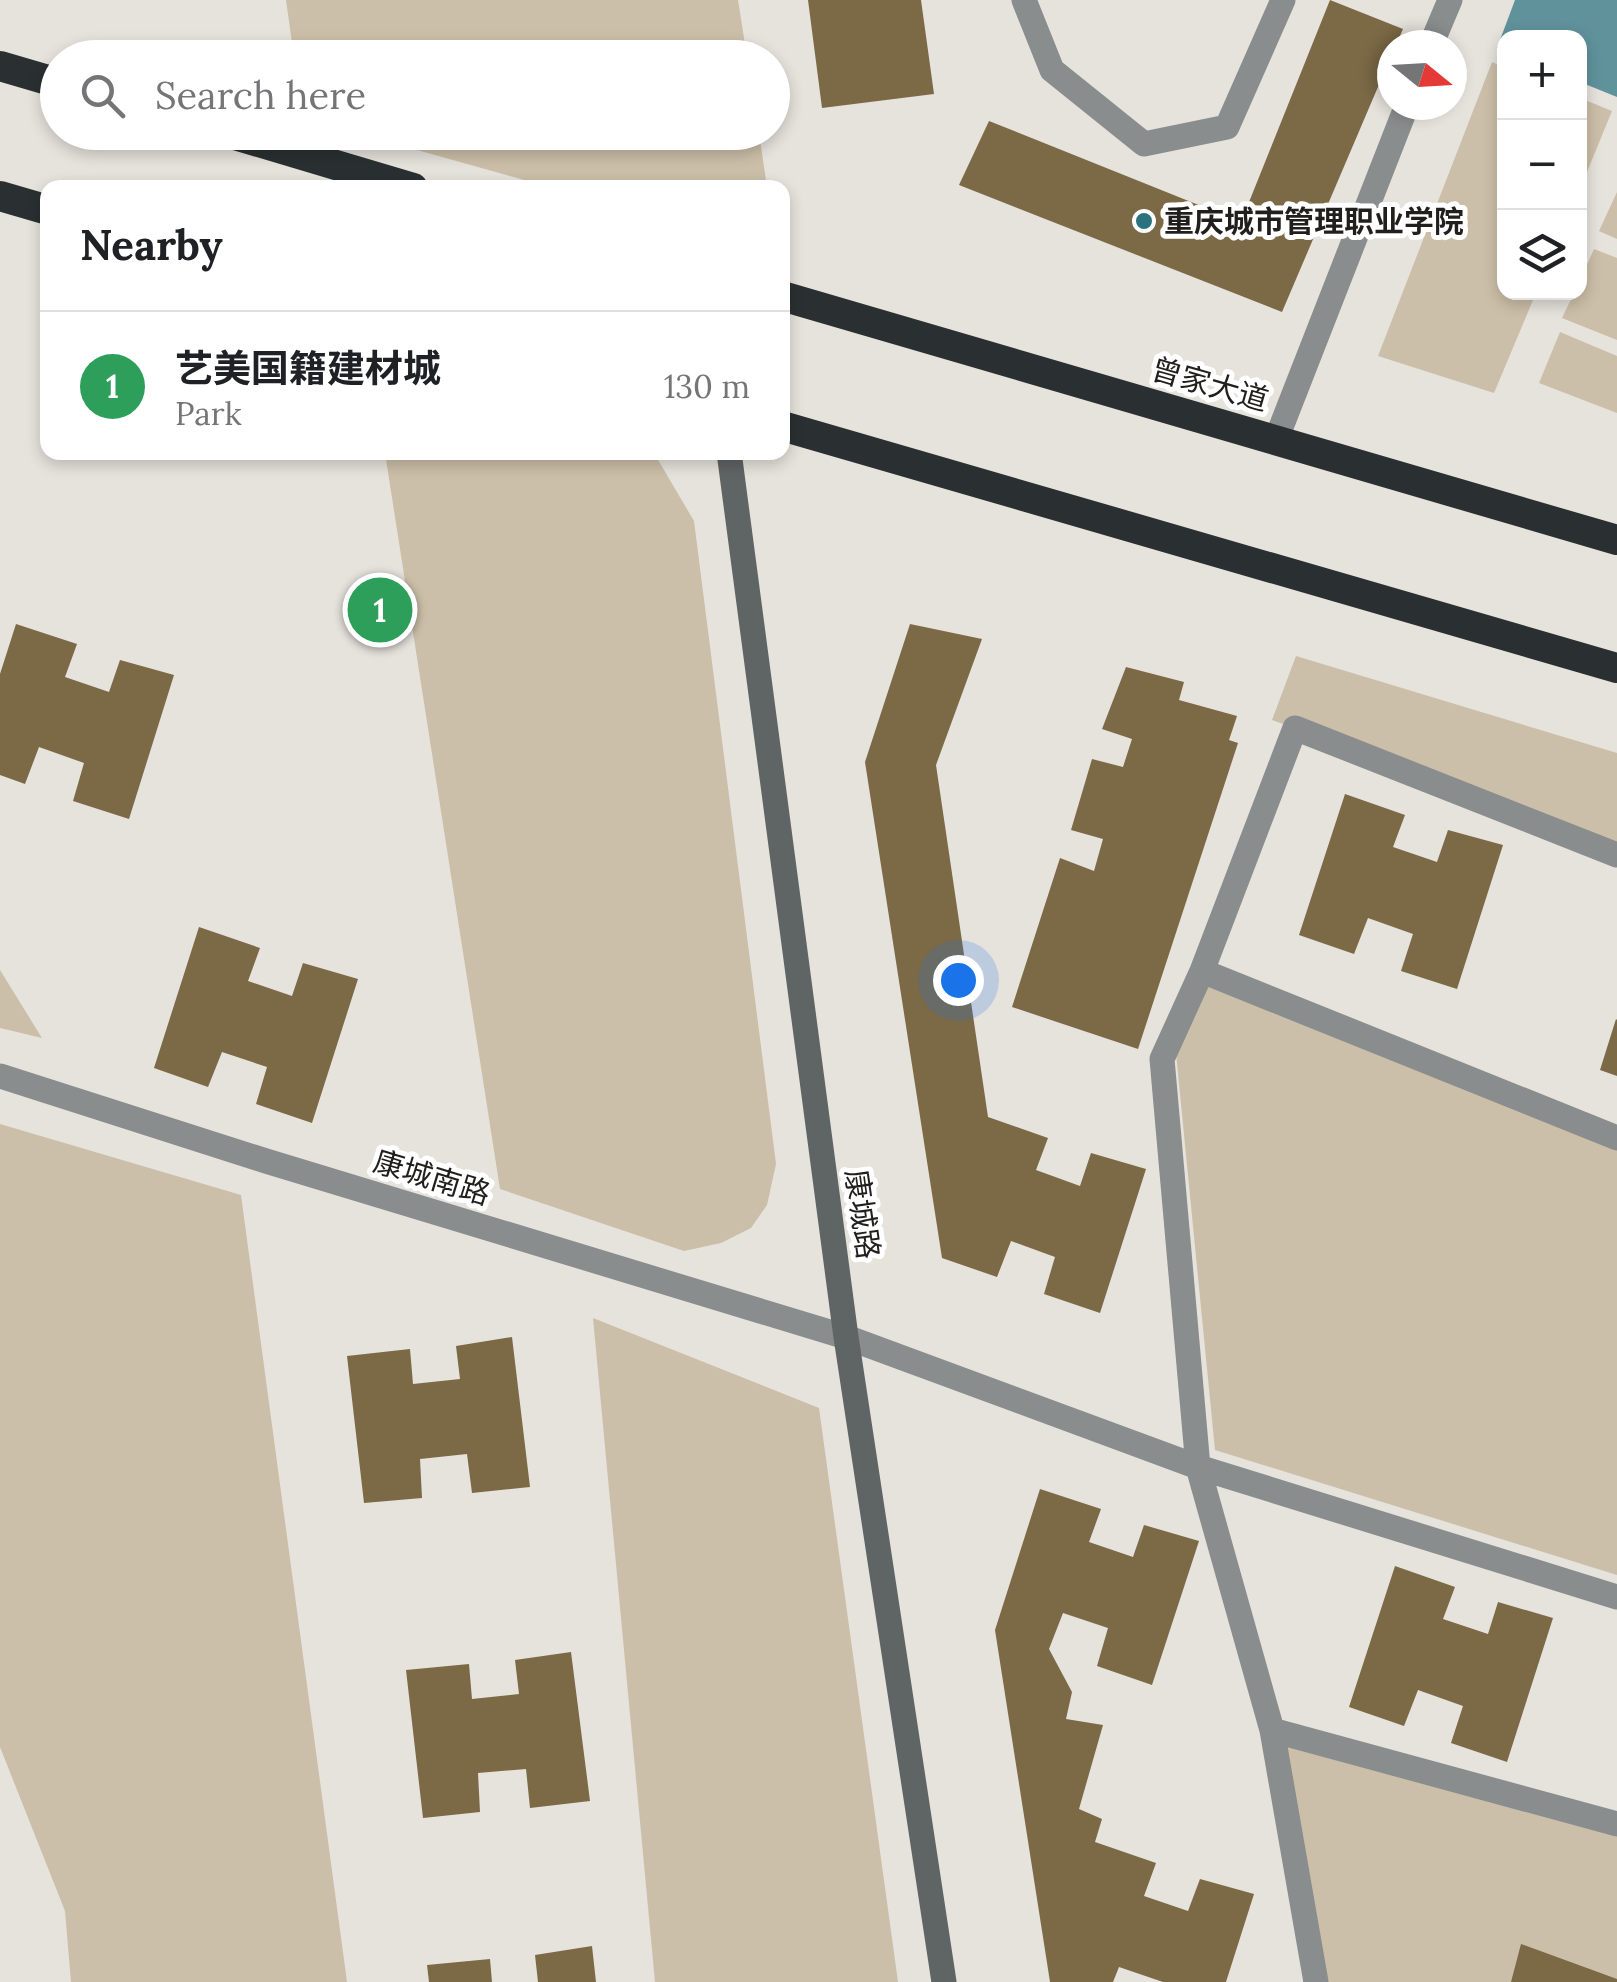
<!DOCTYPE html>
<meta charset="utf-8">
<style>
:root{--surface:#fff;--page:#f2f2f2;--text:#202124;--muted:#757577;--line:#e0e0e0;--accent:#d93025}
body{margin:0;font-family:Lora,"Noto Sans SC",serif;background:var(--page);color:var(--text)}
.controls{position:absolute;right:30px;top:30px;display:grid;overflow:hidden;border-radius:20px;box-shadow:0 5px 15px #0003}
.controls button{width:90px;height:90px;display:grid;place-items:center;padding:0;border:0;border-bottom:2px solid var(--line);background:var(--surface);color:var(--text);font:50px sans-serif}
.compass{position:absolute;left:1377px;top:30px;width:90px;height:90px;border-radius:50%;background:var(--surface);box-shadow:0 5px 15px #0003;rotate:108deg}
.you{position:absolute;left:958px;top:980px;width:35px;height:35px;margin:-25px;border:8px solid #fff;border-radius:50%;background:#1a73e8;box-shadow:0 0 0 15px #1a73e833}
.badge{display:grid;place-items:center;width:65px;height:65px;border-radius:50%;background:var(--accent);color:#fff;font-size:32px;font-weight:700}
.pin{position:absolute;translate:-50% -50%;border:5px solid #fff;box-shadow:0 2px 10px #0006}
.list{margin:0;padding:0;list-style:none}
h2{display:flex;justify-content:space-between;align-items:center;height:130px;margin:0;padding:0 40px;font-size:42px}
h2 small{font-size:32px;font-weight:400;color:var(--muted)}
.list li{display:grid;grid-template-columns:65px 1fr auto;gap:30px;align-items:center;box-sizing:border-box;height:150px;padding:0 40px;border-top:2px solid var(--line)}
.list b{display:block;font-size:38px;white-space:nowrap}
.list p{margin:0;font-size:32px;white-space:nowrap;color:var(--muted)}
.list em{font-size:32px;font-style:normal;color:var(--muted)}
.icon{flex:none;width:55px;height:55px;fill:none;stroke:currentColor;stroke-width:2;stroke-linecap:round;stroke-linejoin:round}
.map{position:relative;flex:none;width:1617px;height:1982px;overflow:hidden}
.search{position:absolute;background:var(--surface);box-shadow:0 5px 15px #0003;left:40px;top:40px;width:750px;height:110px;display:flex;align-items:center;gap:25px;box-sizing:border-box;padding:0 35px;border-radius:55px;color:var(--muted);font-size:38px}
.panel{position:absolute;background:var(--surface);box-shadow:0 5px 15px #0003;left:40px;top:180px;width:750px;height:280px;border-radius:20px}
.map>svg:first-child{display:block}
</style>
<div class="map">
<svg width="1617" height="1982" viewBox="0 0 1617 1982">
<rect width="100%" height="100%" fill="#e6e2dc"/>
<path fill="#ccbfa9" d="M286,0H738L747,57H294Z
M1492,62L1504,67V292L1536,293L1494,393L1378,356Z
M1580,98L1612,111L1580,189Z
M356,133H759L767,187H549Z
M1617,192V239L1599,231Z
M1594,249L1617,258V340L1562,318L1574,293L1580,292V280Z
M1560,332L1617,356V413L1539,383Z
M385,453H654L694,521L776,1164L767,1205L751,1228L721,1243L684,1251L500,1189Z
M1296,656L1617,753V844L1272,720Z
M0,970L42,1038L0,1028Z
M1202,971L1617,1138V1575L1215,1450L1175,1043Z
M0,1124L241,1195L347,1982H71L65,1911L0,1747Z
M593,1318L819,1408L898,1982H655Z
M1282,1723L1617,1819V1982H1323Z"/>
<path fill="#60929c" d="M1515,0H1617V97L1580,82V38H1504V51L1497,48Z"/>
<path fill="#7c6946" d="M808,0H921L934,94L822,108Z
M1330,0L1403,29L1396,45H1392V54L1282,312L959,185L989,121L1241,222Z
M16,624L77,644L65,677L109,692L120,660L174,675L129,819L73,801L84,763L39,747L25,784L0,775V674Z
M910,624L982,639L936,765L988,1117L1048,1138L1036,1170L1080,1186L1091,1153L1146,1169L1100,1313L1044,1294L1055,1257L1011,1241L997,1277L942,1258L865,762Z
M1126,667L1184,682L1179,700L1237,716L1229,740L1238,743L1138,1049L1012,1007L1060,858L1094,871L1103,839L1071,830L1092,759L1123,767L1132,739L1102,729Z
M1345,794L1405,815L1393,847L1437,862L1448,830L1503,845L1457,989L1401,971L1413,934L1368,918L1354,954L1299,935Z
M199,927L260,948L248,981L292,996L303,963L358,979L312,1123L256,1104L267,1067L222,1052L208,1087L154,1068Z
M1616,1019L1617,1020V1076L1600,1070Z
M512,1337L530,1487L472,1493L467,1454L420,1459L422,1498L364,1503L347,1356L410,1349L413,1384L460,1379L456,1346Z
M1040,1489L1101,1509L1089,1542L1133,1557L1144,1525L1199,1541L1152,1685L1097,1666L1108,1628L1063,1613L1049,1649L1072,1692L1066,1719L1103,1725L1079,1809L1102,1819L1095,1842L1156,1863L1144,1896L1188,1911L1200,1879L1254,1894L1226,1982H1163L1119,1967L1113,1982H1050L995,1630Z
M1395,1566L1455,1587L1443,1619L1488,1634L1498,1602L1553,1618L1507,1762L1451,1743L1463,1706L1418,1690L1404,1726L1349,1707Z
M571,1652L590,1801L530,1808L526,1769L478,1773L480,1812L423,1818L406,1670L469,1664L472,1699L519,1694L515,1660Z
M1521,1944L1617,1979V1982H1511Z
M592,1946L596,1982H538L535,1955Z
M490,1959L492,1982H429L427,1965Z"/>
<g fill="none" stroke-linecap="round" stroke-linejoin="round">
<path stroke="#898d8d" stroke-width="25" d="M1024,0L1052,70L1144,144L1227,127L1283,0
M1431,45L1450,0
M1276,440L1407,105
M1202,971L1295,728L1617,855
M0,1076L266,1161L846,1337L1198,1467L1617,1597
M1272,1730L1617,1824
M1316,1982L1272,1730L1198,1467L1162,1059L1202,971L1617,1138"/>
<path stroke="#5f6465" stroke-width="25" d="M729,452L846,1337L944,1982"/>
<path stroke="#2a3031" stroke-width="30" d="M0,66L58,83
M225,132L413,188
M0,196L48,210
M782,296L1617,540
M782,426L1617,668"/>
</g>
<circle fill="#2b727f" stroke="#fff" stroke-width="4" cx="1144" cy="221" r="10"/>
<g text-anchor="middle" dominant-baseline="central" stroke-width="10" stroke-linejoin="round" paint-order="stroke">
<g font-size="30" font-weight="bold" fill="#211f1d" stroke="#fff" text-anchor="start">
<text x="1164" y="221">重庆城市管理职业学院</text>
</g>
<g font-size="30" fill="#211f1d" stroke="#fff">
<text transform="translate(1210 384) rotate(16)">曾家大道</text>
<text transform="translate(432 1177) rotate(17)">康城南路</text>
<text transform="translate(863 1214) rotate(82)">康城路</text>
</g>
</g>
</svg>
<div class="controls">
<button>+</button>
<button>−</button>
<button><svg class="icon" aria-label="layers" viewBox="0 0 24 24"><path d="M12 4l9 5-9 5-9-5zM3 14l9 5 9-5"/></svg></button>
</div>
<svg class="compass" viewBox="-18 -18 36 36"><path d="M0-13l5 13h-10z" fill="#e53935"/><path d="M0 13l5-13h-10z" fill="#757577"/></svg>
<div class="you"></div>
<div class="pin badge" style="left:380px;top:610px;background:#2e9e5b">1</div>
<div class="search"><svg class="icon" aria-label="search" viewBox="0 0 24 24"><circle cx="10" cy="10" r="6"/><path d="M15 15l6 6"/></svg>Search here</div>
<section class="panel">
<h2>Nearby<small></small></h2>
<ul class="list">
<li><span class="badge" style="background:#2e9e5b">1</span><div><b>艺美国籍建材城</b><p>Park</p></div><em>130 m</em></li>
</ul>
</section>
</div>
